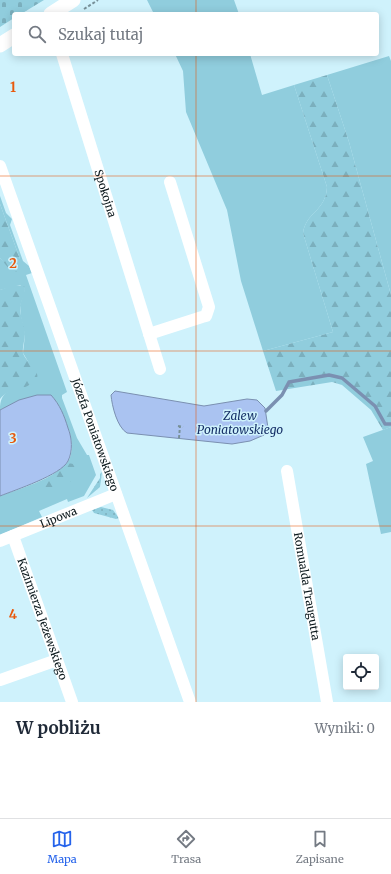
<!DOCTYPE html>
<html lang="pl">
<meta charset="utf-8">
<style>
:root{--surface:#fff;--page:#f6f6f7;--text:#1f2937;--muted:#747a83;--line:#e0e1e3;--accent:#2563eb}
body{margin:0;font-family:Merriweather,serif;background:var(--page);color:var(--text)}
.controls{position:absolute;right:12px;bottom:12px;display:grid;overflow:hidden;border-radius:4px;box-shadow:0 2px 10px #0003}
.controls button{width:36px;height:36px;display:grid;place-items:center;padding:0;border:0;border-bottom:1px solid var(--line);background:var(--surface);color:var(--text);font:20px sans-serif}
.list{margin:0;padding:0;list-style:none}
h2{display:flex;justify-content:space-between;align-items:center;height:52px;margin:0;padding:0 16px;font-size:17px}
h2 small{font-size:13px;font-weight:400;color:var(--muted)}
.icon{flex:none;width:22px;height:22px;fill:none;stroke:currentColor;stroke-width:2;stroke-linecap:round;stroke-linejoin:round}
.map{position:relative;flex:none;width:391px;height:702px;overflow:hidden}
.search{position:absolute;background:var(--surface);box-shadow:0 2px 10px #0003;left:12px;right:12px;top:12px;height:44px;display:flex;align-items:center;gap:10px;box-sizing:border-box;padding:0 14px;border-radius:4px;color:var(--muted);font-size:15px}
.sheet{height:116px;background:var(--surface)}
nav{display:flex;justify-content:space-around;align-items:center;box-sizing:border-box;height:56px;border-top:1px solid var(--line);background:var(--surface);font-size:11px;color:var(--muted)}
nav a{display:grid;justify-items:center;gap:2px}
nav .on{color:var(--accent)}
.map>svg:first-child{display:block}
</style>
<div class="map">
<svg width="391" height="702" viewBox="0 0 391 702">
<defs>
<pattern id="forest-firs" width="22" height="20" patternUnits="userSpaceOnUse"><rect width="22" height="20" fill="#90cddd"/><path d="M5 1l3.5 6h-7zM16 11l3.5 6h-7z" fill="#7bafbd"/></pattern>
<pattern id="cemetery-stones" width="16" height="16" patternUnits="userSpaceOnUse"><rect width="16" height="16" fill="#90cddd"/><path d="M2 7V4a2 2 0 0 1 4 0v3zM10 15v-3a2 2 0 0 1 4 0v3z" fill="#7bafbd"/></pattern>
<pattern id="garden-dots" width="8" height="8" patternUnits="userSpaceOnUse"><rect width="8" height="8" fill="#90cddd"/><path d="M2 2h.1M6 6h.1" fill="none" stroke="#7bafbd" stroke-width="1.8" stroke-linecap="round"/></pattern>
</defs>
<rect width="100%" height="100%" fill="#cff2fc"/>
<path fill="#90cddd" d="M147,0H234L239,14H154Z
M175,54H250L262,95L294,85L327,187C326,211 306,212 303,233L333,332L263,351L241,281L227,210L186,112L183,71Z
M389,56L391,61V295L349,142L327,75Z
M0,196L6,213L12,219L10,225L23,261L29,266L32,273L26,275L67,392L62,395V398L77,438L87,455H89L96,475L84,496L68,502L67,499L39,511L42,517L0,535V496C19,489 54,479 67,463C74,454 72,440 69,430L3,408L0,410C0,389 12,390 30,385L29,363L23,353L25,335L21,317L20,305L25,289L20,285L0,290V258L3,261L20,259L0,204Z
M391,427V532L381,534L366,464L373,461L363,437Z"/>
<path fill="url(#forest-firs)" d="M327,75L349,142L391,295V427L383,430L371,410L342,385L332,382L276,391L263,351L333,332L303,233C306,212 326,211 327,187L294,85Z
M0,204L20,259L19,268L17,272L11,271L0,258Z
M14,285L24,286L25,289C25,295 21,301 20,307C20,317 25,325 25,334C25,340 22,347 23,353C25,362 44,372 35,381C26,391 9,387 0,399V290Z
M67,463L74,464C85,478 55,496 42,489L43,483Z"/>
<path fill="url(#cemetery-stones)" d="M0,0H44L21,14H14V18L0,27Z"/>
<path fill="url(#garden-dots)" d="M102,472L100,487L87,498L100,478V474Z
M101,507L113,510L119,518L116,519L94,513L92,510Z"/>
<path fill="#aac3f1" stroke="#7b90b1" d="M115,391L204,406L247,399L257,400L265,408L268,428L264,435L250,441L232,444L127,433C117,427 112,406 111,395Z
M37,395H51C60,405 64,415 68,428C72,438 73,451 68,461C61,475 15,490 0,496V410L19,400Z"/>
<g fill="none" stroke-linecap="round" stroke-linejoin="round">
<path stroke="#7b90b1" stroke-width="3.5" d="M266,411L282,395L289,382L329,375L342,378L375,406L385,424H391"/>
<path stroke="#789199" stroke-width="2" stroke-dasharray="3 2" stroke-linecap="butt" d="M84,9L98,0
M178,426L183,427
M179,438L180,426"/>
<g stroke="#fff" stroke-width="12">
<path id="s1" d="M62,54L160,369"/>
<path id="s2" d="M0,166L190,702"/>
<path d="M149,334L202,317L206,316L209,307L170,182"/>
<path id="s3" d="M287,471L327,702"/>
<path id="s4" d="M13,536L72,702"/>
<path id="s5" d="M0,541L116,494"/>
<path d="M0,680L57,660"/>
</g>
<path stroke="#fff" stroke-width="15" d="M51,14L73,0
M0,45L14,36"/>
</g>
<path fill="none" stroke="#e8590c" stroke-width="1" stroke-opacity="0.55" d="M196,0V14M196,54V702M0,176H391M0,351H391M0,526H391"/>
<g text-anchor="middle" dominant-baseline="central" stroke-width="3" stroke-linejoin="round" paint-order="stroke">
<g font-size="11" fill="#0c191d" stroke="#cff2fc">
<text stroke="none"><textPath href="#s1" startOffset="146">Spokojna</textPath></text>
<text stroke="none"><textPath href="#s2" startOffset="285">Józefa Poniatowskiego</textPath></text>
<text stroke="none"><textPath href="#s5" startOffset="63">Lipowa</textPath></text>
<text stroke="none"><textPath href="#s3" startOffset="117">Romualda Traugutta</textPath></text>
<text stroke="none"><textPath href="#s4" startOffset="88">Kazimierza Jeżewskiego</textPath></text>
</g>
<g font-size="12" font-style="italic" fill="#173168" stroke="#cff2fc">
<text x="240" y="415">Zalew<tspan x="240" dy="14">Poniatowskiego</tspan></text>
</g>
</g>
<g font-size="13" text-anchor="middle" font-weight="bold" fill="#e8590c" stroke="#cff2fc" stroke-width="3" stroke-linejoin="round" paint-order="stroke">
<text x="13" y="92">1</text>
<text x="13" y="268">2</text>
<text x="13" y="443">3</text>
<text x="13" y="619">4</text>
</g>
</svg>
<div class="controls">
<button><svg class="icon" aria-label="locate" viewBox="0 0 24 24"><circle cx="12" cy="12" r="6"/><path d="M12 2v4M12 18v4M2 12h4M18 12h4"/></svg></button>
</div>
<div class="search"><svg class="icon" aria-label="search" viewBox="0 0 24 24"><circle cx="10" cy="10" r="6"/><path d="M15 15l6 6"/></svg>Szukaj tutaj</div>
</div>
<section class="sheet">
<h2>W pobliżu<small>Wyniki: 0</small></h2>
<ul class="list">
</ul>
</section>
<nav>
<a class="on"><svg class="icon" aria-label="map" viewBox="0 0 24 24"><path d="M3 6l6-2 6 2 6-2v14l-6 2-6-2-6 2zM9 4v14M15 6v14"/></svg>Mapa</a>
<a><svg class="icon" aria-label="directions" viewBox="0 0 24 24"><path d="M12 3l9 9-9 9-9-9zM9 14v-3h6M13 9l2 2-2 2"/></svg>Trasa</a>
<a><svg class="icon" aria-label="saved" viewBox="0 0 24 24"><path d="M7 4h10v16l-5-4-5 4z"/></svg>Zapisane</a>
</nav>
